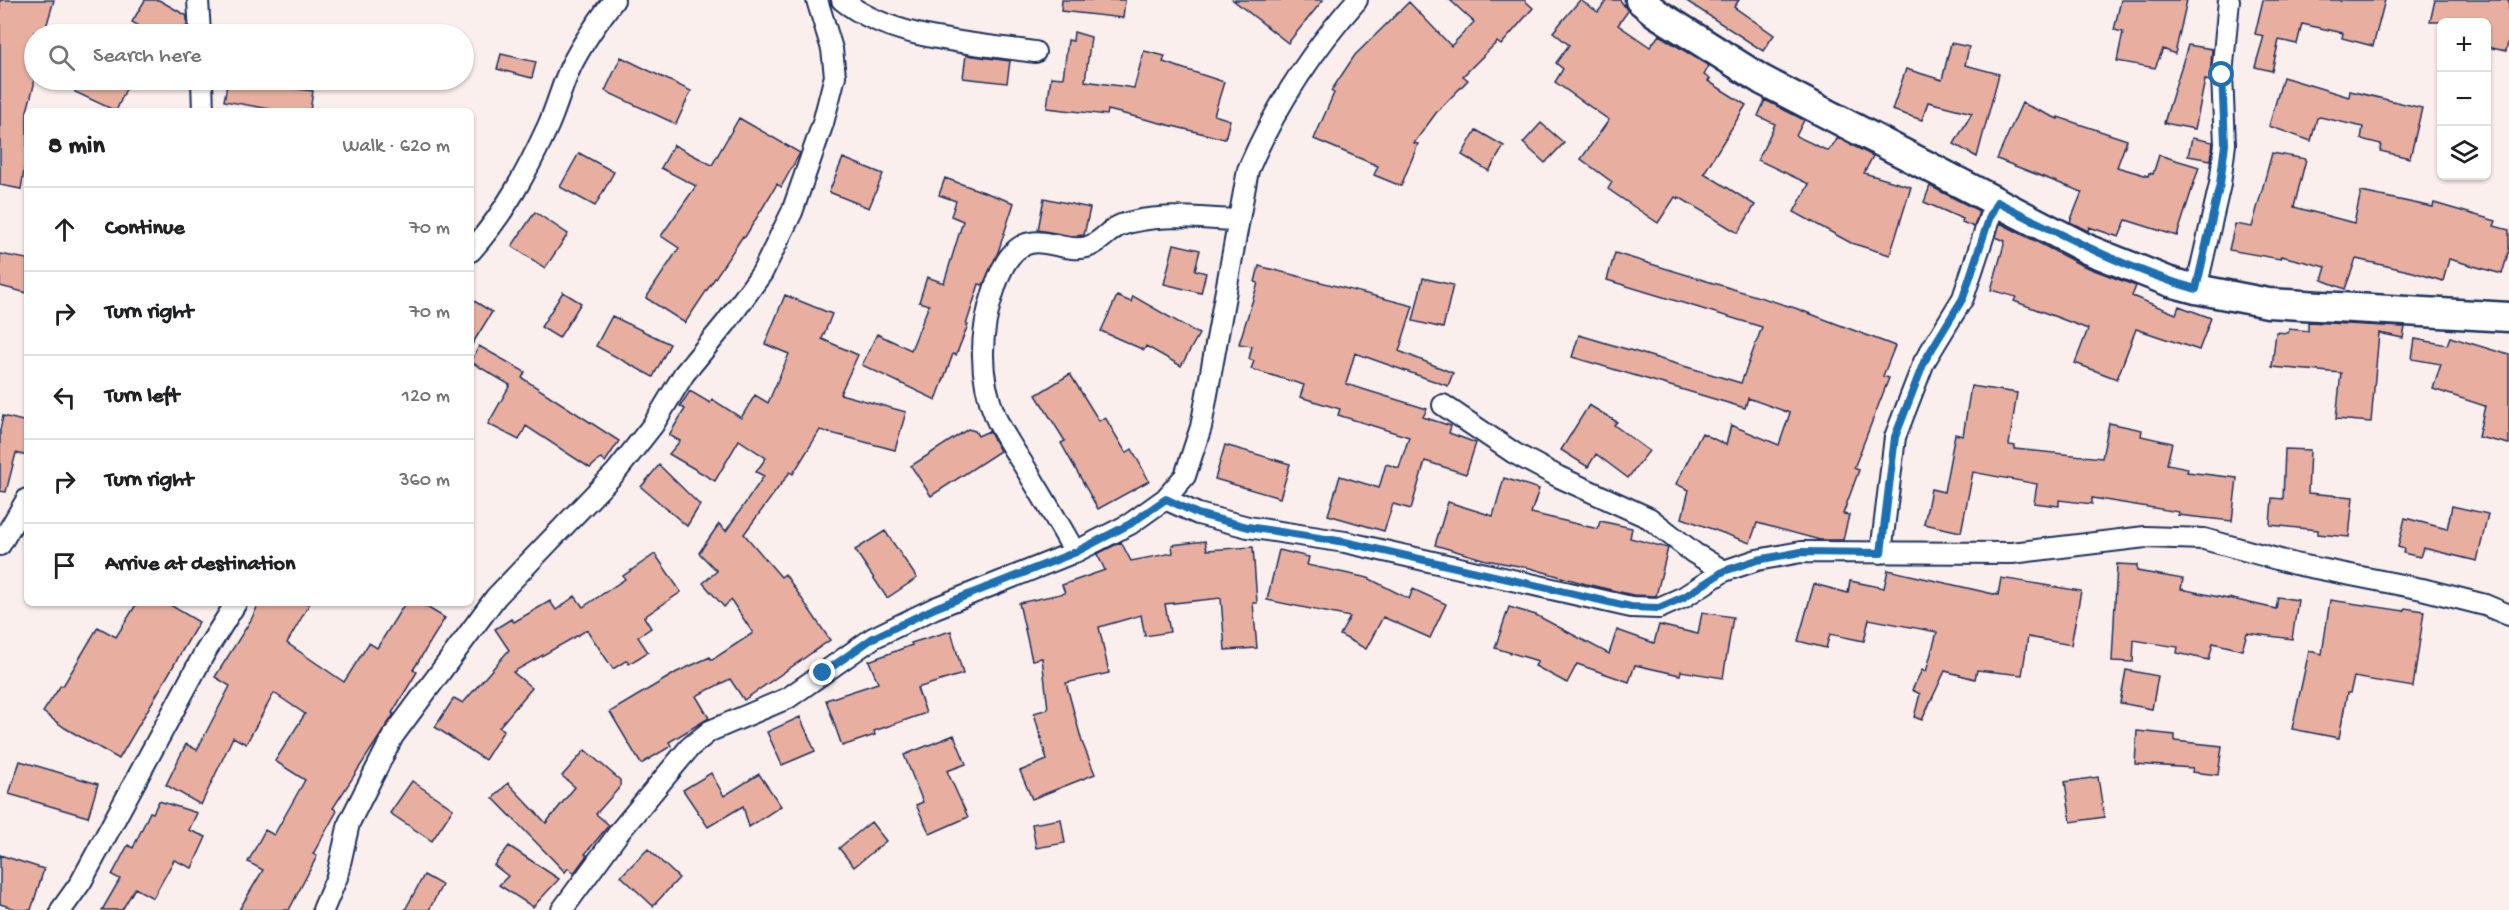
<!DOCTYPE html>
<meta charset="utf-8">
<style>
:root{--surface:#fff;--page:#f2f2f2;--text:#202124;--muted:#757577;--line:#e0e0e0}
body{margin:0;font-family:"Gochi Hand",sans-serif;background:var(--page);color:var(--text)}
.controls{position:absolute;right:18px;top:18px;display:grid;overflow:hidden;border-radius:9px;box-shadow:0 2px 4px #0004}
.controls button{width:54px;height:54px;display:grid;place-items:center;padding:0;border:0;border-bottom:2px solid var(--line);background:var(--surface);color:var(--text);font:30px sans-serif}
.stop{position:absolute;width:18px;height:18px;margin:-14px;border:4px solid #1f6fb2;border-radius:50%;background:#fff}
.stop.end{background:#1f6fb2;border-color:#fff;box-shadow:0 2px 6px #0008}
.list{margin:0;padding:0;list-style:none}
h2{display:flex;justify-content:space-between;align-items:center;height:78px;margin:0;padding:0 24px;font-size:26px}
h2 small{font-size:20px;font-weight:400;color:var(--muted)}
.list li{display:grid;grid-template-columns:39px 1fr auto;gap:18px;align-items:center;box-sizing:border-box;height:84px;padding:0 24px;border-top:2px solid var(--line)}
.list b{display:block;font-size:22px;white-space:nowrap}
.list em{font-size:20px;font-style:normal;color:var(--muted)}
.icon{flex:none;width:33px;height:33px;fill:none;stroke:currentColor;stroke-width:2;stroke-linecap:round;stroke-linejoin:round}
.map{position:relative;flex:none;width:2509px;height:910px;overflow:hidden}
.search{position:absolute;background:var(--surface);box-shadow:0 2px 4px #0004;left:24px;top:24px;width:450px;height:66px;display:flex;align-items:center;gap:15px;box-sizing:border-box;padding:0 21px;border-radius:33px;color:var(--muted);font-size:22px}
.panel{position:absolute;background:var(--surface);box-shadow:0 2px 4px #0004;left:24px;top:108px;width:450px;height:498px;border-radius:9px}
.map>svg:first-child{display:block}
</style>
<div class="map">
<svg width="2509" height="910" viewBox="0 0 2509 910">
<rect width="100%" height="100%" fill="#faefec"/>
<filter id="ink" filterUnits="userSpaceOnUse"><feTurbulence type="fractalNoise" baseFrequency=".0167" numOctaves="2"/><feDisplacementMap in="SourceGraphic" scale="12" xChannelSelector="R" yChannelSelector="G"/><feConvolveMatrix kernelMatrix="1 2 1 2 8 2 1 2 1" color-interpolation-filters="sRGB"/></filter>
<g filter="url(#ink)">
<path fill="#e8afa1" stroke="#1b2f5e" stroke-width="1.5" d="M0,0H54L44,34L34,32V85L27,111V153L21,189L0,185Z
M145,0H159L187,16V25L182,34H153L132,22Z
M1062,0H1125L1123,18L1061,11Z
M1233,0H1323L1288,43Z
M1450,0H1524L1533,8L1501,45L1497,42L1463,76L1468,80L1436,113L1414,143L1418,144L1401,186L1374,175L1378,166L1314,139L1334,93L1331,91L1355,55L1409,2L1451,46L1474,22Z
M1580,0L1598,12L1607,0H1620L1628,11L1618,25L1650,47L1659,35L1709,66L1704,75L1710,79L1708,81L1746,105L1704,173L1755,205L1738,233L1679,197L1678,199L1675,197L1658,223L1608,189L1612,182L1581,159L1609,120L1555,82L1563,69L1556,63L1569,45L1553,32Z
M1685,0H1739L1734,7L1774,35L1763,51Z
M2121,0H2187L2175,54L2163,49L2155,68L2117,61L2123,32L2114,30Z
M2263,0H2385L2373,46L2342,38L2343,33L2302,24L2297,44L2279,40L2272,71L2255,67L2264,36L2255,34Z
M2435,0H2509V38L2506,51L2487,47V22H2430Z
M1074,32L1091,37L1085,81L1134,88L1144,51L1165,56L1163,62L1224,82L1214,115L1230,120L1225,139L1108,110L1107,115L1047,108L1051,77L1063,78L1068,40L1073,41Z
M1951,43L1969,47L1965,65L1999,74L1977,157L1954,144L1972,113L1928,102L1922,120L1892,110L1906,69L1942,80Z
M2188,45L2212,49L2210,81L2205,80L2195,129L2164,123Z
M501,54L536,62L532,78L497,69Z
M966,55L1010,61L1007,83L963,78Z
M621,57L691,91L676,124L605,91Z
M2283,77L2349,97L2350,91L2422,108L2410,158L2380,151L2381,144L2361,139L2363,127L2320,117L2317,118L2311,141L2269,126Z
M81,80H130L116,111L75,92Z
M228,80H293L291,88L313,91L310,111H281L224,101Z
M1765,100L1804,120L1796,136L1828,151L1838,138L1873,156L1864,173L1911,187L1890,255L1851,243L1794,212L1809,184L1758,160L1775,124L1758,116Z
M2022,103L2058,119V117L2127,140L2117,167L2148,176L2149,173L2153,174L2159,155L2199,167L2177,236L2126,220L2119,237L2089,227L2088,231L2070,222L2082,192L1997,159Z
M739,118L800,153L781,187L777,184L745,237L743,236L685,323L646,298L679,248L661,236L696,186L661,168L674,145L712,165Z
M1541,123L1564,143L1545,163L1523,143Z
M1476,130L1504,146L1489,171L1462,155Z
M2192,138L2213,142L2211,160L2188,156Z
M579,153L614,172L595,206L560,187Z
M2272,153L2306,159L2294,207L2354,223L2361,192L2433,207L2434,203L2496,221L2494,226L2509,230V250L2502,274L2449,259L2443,281L2413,272L2356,259L2345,289L2322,280L2326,267L2281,256L2280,259L2229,250L2235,224L2252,227Z
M843,158L883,174L869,208L829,192Z
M945,178L1014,203L998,252L983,285L979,284L966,325H968L956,355L953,354L936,400L862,365L877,334L911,350L929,305L919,302L927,277L944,283L963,221L951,216L956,201L939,195Z
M1930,186L1979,211L1974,227L1962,222L1963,219L1924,202Z
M1044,198L1090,208L1084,235L1072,236L1038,230Z
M535,212L568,234L545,268L512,246Z
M2000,223L2081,265L2136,286L2132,296L2176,314L2179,306L2211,318L2199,350L2136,329L2117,379L2075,363L2088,329L2014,301L2016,297L1991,290L2005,241L1996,237Z
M1174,244L1200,250L1195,270L1206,273L1201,293L1164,284Z
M1615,253L1795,308L1895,346L1883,376L1889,378L1854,468L1859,470L1843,514L1849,515L1843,540H1820L1757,523L1750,543L1682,518L1689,490L1676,484L1702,433L1726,445L1731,425L1779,445L1790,413L1748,398L1745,408L1572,357L1579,335L1741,383L1762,327L1607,280Z
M0,254L27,259V293L0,286Z
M1259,266L1413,306L1399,351L1453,373L1448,386L1355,353L1346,384L1427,409L1423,417L1451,426L1449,433L1476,443L1466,474L1425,461L1411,509L1393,504L1384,531L1328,515L1340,476L1379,488L1386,464L1399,468L1409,437L1338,415L1340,409L1300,397L1304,385L1251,369L1254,361L1249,359L1252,346L1239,344L1258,283L1255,282Z
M1423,278L1453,285L1443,328L1413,321Z
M563,292L581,303L559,338L541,327Z
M785,295L832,314L822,339L858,355L840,394L906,412L895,450L820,430L793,474L790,472L744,534L781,577L785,574L830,640L744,700L730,679L696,696L709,718L669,742L671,746L641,764L610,712L677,672L710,657L712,660L753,633L731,600L724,607L703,583L717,571L699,553L719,524L726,531L764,476L756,472L766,458L739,440L715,481L669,454L680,441L669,435L685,409L680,406L690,391L710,403L712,399L741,418L755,395L768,403L789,354L765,344Z
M1117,296L1131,302L1133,296L1199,334L1181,366L1146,346L1144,350L1101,331Z
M471,299L492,312L471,346Z
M612,316L670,344L653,377L596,346Z
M2308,322L2405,327L2403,338L2379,333L2371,422L2336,419L2341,373L2272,367L2276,332L2288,333L2289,329L2308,331Z
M2450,337L2509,355V444L2478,437L2485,406L2433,389L2441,364L2412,359L2415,339L2447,345Z
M479,346L525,372L522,378L619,441L605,462L601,458L590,468L526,426L519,440L488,424L510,385L471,362Z
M1070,374L1099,421L1105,417L1126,453L1132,449L1149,481L1098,509L1061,443L1065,441L1036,395Z
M1971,386L2017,393L2009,445L2015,446V449L2102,458L2109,423L2142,430L2141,436L2172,443L2167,464L2188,468L2187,472L2237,478L2232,521L2178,515L2179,512L2092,498V504L2059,500V506L2034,503L2037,484L1973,472L1961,532L1924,524L1931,489L1944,492L1955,434L1963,436Z
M1589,405L1617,422L1614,425L1649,451L1628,478L1596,454L1588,467L1561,450Z
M3,416L27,422V456L16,453L6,492L0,491V430Z
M968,429L975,431L978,436L989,431L1000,451L931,496L911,466Z
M1225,445L1290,464L1280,498L1215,479Z
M2285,449L2310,450L2308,493L2353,497L2349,537L2318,534V530L2270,525L2272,498L2283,499Z
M659,465L700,505L687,526L641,487Z
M1504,478L1539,489L1531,513L1598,529L1600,521L1632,528L1630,538L1668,548L1656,596L1633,595L1586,584L1530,568L1486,560L1435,545L1448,502L1493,516Z
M2452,506L2488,514L2477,561L2423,548L2420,557L2403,553L2404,549L2398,547L2405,518L2447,529Z
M885,531L917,578L887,598L855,550Z
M1205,541L1207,550L1253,547L1257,603H1253L1257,648L1225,650L1221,598L1165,604L1170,632L1145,636L1141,615L1099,627L1109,673L1066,683L1082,742L1095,774L1032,799L1020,771L1047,760L1034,713L1048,709L1042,658L1032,660L1019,603L1065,593L1062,585L1105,570L1097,554L1121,542L1131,561L1173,553L1172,545Z
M1279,550L1309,557L1307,565L1368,578L1409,599L1413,589L1446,604L1430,638L1383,617L1366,649L1340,635L1350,617L1267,600Z
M655,554L681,592L644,617L651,628L638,637L648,652L629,664L627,660L613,669L587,630L513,672L532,688L499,727L504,730L485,760L435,727L454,698L463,703L509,650L495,629L511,619L514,622L550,601L556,610L575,596L583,607L625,579L623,576Z
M2117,564L2137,565V571L2183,579L2181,589L2228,599V598L2276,609L2278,597L2298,600L2292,639L2247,633L2242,650L2213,643L2209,660L2177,653L2178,647L2134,640L2133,662L2112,661Z
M1888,570L1998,595L2001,578L2081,591L2071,645L2028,637L2022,675L1977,670L1975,679L1945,671L1922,720L1914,717L1920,694L1912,690L1922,670L1926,672L1937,632L1869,619L1864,641L1830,634L1826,648L1798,641L1814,584L1848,593L1850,581L1884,588Z
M2330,600L2404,611L2405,608L2424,611L2413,687L2354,677L2350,693H2347L2339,738L2292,729L2309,651L2322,654Z
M137,603H167L199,622L119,759L65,728L43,712L61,685L63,686L98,627L116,637Z
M259,603H310L287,643L344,682L369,643L377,648L405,603H420L445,618L413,670L417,672L392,713L394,714L333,808L337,811L313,854L317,856L289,910H239L263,870L248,862L265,830L274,835L305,780L275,761L305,714L274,693L246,744L233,737L201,805L166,785L186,744L197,750L230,686L215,677L251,620Z
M1509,607L1536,615L1609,654L1617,630L1654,643L1659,625L1698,634L1702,612L1733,617L1723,678L1681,671L1680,675L1635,665L1629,682L1577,664L1567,683L1535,666L1538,661L1495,648Z
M951,631L963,674L917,688L926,713L874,731L875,735L842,746L826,700L878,683L869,661L912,645L911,643Z
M2126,670L2158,676L2152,709L2120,703Z
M800,717L815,751L782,765L767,732Z
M2137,731L2175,735V741L2222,746L2218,775L2192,772L2193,768L2135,764Z
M954,735L966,764L947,771L968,817L930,834L916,805L923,802L904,755Z
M585,750L620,780V787L596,814L609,825L585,854L587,855L574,873L568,868L565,872L493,798L508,783L546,823L575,787L562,776Z
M20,761L98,784L88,817L9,794Z
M711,773L724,796L759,774L781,806L749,827L743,806L708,827L683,790Z
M2098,777L2104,817L2071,822L2065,782Z
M412,781L453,809L432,841L390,813Z
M159,801L197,813L189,830L206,837L192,868L174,860L153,898L135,888L122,910H102L120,879L112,875L128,845L133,848L150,812L153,813Z
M1061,819L1065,843L1036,848L1032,824Z
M871,822L886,841L854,867L839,848Z
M509,846L559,879L533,907L499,885L508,876L494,865Z
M648,849L679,878L653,906L621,876Z
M0,855L44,869L31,910H19L0,904Z
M424,875L442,885L429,910H405Z"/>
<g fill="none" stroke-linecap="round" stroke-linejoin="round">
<g stroke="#1b2f5e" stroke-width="24">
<path id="street" d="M198,0L200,34
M842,0C891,40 974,43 1035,52
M202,80L203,111
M471,251C505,213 527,172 548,126C557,106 562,85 571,66C583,42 598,21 614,0
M2196,289L2220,184L2225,144L2222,75L2229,0
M1443,405L1514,453L1559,477L1649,518L1694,553L1724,571
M1165,499L1198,514L1248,527L1345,542L1631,607L1659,608L1684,597L1724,571L1757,560L1801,552L2012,553L2145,537L2204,539L2295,564L2422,589L2485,605L2509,615
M0,545L27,499
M1075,552C1059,524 1043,497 1026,469C1016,453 1004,436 996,418C978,376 980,332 994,290C999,274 1008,252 1024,245C1044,236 1066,253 1087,247C1101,243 1108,230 1121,225C1158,212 1200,219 1239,220
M1881,553L1895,437L1924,362L1963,298L1990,216L1997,202
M61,910L81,882L204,654L236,603
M323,910L337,877L349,823L393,736L496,597L616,472L653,425L684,374L726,323L762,273L792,212L823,123L835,76L832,49L817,0
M562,910L620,831L690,747L710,731L788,698L873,638L935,608L1075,552L1130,524L1165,499L1185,476L1201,427L1248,170C1275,107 1311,52 1357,0"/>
</g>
<g stroke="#1b2f5e" stroke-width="33">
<path id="secondary" d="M1640,0L1656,13L1762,80L2089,250L2170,282L2196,289L2268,303L2509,317"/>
</g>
<use href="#street" stroke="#fff" stroke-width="20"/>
<use href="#secondary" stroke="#fff" stroke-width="28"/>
</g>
</g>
<g fill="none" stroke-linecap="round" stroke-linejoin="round" filter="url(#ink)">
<path stroke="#1f6fb2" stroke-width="8" d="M823,673L873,638L935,608L1076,552L1130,524L1166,499L1198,514L1248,527L1345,542L1631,607L1659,608L1684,597L1724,571L1757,560L1801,552L1881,553L1895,437L1924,362L1963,298L1990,216L1997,202C2062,235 2126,269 2196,289L2220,184L2225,144L2222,75"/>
</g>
</svg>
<div class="controls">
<button>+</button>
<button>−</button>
<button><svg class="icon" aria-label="layers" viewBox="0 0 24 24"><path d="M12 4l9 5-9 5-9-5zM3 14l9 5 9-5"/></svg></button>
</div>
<div class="stop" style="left:2222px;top:75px"></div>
<div class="stop end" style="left:823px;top:673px"></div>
<div class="search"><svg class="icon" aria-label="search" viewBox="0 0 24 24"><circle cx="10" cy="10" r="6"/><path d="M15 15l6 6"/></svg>Search here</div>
<section class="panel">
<h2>8 min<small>Walk · 620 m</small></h2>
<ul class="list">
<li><svg class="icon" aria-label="ahead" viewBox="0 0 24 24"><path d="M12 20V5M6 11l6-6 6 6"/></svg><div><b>Continue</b></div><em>70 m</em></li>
<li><svg class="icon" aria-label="right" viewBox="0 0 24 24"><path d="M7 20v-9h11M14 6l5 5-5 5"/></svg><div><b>Turn right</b></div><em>70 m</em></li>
<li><svg class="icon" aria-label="left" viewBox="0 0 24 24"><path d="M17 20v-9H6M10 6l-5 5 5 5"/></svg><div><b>Turn left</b></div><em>120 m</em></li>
<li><svg class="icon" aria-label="right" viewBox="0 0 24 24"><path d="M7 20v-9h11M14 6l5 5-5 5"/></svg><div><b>Turn right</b></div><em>360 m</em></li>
<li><svg class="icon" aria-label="arrive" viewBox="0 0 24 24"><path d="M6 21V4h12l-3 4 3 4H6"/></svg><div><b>Arrive at destination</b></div></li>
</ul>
</section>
</div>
